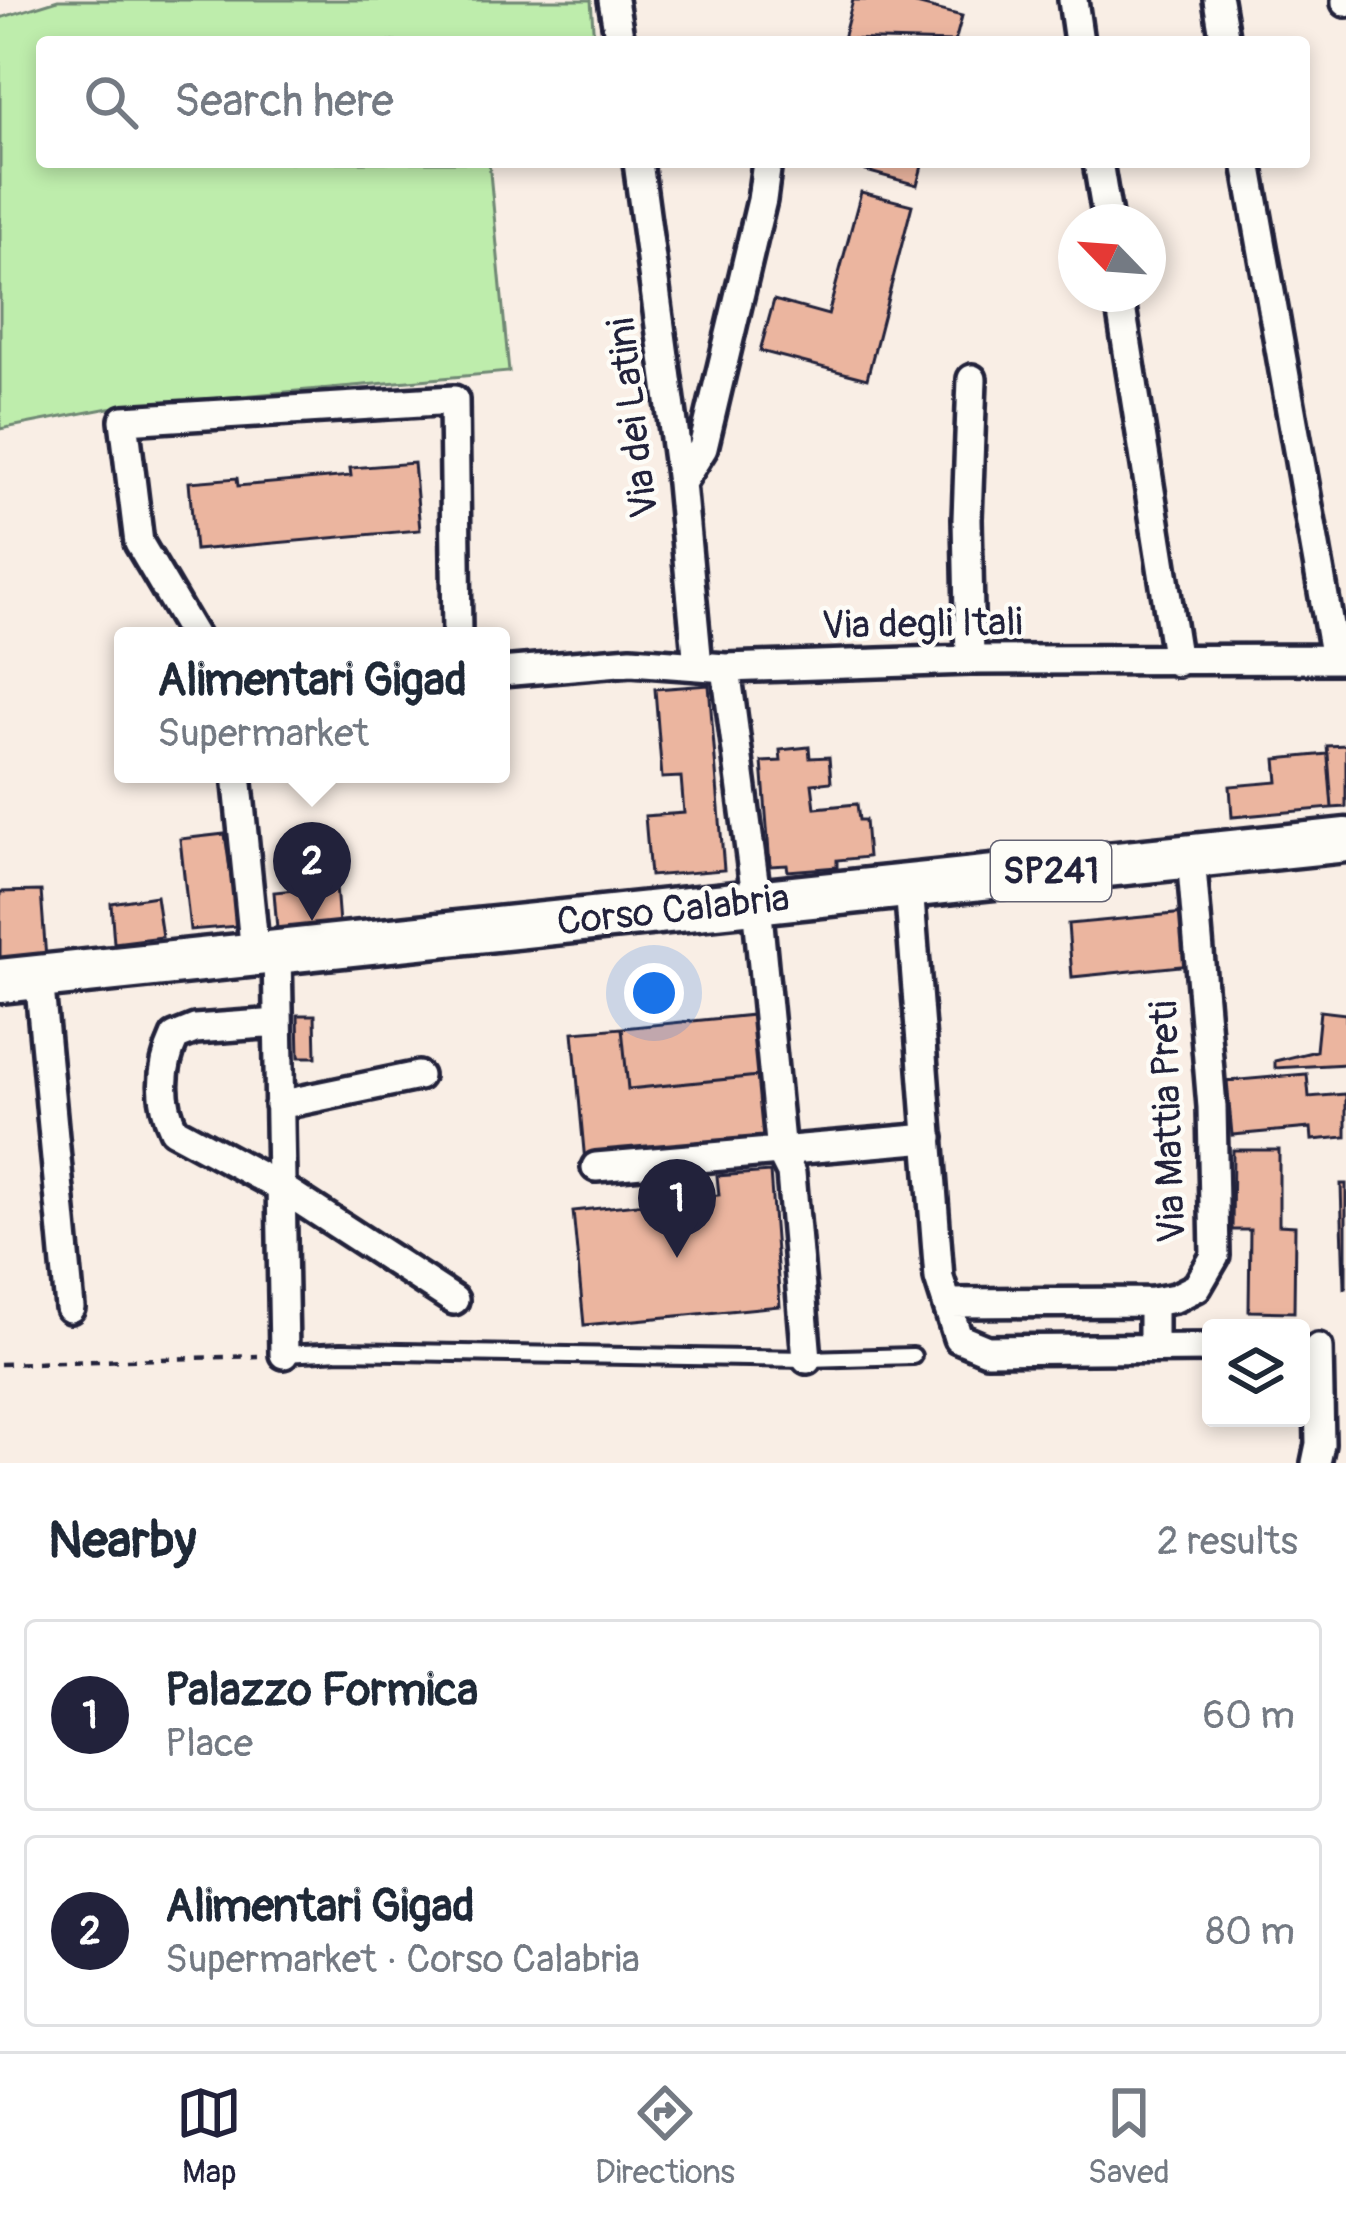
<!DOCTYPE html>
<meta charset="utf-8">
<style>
:root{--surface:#fff;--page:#f6f6f7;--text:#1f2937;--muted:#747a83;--line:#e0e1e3;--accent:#22223b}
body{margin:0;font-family:Pangolin,sans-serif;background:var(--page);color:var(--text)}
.controls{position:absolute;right:36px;bottom:36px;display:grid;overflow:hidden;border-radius:12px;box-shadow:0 6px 18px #0003}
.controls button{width:108px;height:108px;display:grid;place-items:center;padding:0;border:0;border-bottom:3px solid var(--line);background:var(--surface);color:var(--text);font:60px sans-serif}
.compass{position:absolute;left:1058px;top:204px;width:108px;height:108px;border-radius:50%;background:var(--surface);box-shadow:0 6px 18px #0003;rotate:295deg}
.you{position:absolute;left:654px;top:993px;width:42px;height:42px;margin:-30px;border:9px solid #fff;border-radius:50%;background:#1a73e8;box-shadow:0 0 0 18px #1a73e833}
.badge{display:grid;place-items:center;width:78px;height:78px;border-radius:50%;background:var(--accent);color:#fff;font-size:39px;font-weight:700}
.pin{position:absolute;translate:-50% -99px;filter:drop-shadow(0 3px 6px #0008)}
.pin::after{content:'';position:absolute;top:63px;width:42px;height:36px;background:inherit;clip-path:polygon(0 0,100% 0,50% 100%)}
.popup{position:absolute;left:114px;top:627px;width:396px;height:156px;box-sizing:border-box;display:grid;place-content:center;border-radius:12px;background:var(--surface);filter:drop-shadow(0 3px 9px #0005);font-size:39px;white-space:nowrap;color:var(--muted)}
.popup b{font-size:45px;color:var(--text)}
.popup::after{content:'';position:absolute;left:50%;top:100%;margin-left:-24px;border:24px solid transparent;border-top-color:var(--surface)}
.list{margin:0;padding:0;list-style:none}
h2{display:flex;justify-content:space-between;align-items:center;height:156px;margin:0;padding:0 48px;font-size:51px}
h2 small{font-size:39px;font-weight:400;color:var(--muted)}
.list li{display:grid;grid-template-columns:78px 1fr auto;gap:36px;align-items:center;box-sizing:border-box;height:192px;margin:0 24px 24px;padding:0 24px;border:3px solid var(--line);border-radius:12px}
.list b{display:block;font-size:45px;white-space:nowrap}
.list p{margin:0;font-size:39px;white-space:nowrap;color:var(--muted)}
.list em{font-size:39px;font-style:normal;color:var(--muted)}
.icon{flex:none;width:66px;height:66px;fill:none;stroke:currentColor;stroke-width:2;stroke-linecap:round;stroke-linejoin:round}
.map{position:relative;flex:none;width:1346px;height:1463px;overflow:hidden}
.search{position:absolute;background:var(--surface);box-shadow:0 6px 18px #0003;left:36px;right:36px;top:36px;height:132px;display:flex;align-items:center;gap:30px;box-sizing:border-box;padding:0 42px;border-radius:12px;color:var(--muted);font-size:45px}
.sheet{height:588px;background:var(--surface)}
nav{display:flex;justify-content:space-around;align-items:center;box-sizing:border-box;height:168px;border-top:3px solid var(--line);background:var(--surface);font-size:33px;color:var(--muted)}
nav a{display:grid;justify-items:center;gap:6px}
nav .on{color:var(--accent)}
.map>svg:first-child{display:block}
</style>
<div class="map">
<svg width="1346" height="1463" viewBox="0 0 1346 1463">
<rect width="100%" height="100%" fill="#f9eee5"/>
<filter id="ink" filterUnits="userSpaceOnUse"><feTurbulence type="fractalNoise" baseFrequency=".00833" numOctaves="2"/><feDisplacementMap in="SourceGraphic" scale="24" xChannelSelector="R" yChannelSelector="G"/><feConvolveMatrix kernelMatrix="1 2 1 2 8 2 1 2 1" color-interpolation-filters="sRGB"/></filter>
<g filter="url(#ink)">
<path fill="#beedac" stroke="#708874" stroke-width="3" d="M58,0H591L594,42H42V162H489L509,372L109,408L0,429V18Z"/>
<path fill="#ebb59f" stroke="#22223b" stroke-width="3" d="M853,0H901L962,16L955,42L843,39Z
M869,162H923L917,185L866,171Z
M861,192L912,205L867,379L760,351L774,300L828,315Z
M414,463L420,530L195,550L189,482L237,478L238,486L351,476L350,468Z
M709,685L724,870L650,876L645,816L684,813L681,777L662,778L655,689Z
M1346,745V807L1332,808L1327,746Z
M809,747L810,758L829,757L831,782L812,784L815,808L857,804L859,820H865L868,857L837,860V867L788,871L787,865L770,866L762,762L781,761L780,750Z
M1328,754L1332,808L1232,817L1230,786L1278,782L1276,759Z
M225,834L238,926L190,930L180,839Z
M336,886L339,924L277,929L274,892Z
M41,891L46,959L0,961V892Z
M156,896L162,937L114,943L111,903Z
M1186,913L1191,965L1072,977L1068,924Z
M1320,1011L1346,1014V1064L1275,1068V1061L1316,1051Z
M298,1015H315L316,1057H299Z
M753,1015L759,1076L628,1089L622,1028Z
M622,1028L628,1089L759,1076L765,1145L585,1162L573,1032Z
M1307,1074L1309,1097L1346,1094V1137L1312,1140L1311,1128L1232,1135L1227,1081Z
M1233,1150H1279V1225L1295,1226L1294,1312L1249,1311L1250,1230H1232Z
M770,1172L780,1306L584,1325L573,1211L719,1195L717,1176Z
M1341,1184H1346V1288H1344Z"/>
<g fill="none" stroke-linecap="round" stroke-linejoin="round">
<g stroke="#22223b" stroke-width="22">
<path id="service" d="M284,1354L341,1351L807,1359L913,1356"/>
</g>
<g stroke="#22223b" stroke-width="36">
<path id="minor" d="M613,0L620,42
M1073,0L1079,42
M1218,0L1225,42
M1346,0V2
M638,162L681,483L698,666
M1098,162L1108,222
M1247,162L1335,659
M1119,294L1177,662
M681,483L703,448L762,200L767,162
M194,636L139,543L124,420L454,400L457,636
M970,660L967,519L972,379
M726,668L757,903L781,1153L791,1173L807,1359
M501,672L631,661L726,668L970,660L1346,659
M237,774L255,954
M909,886L939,1278L958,1338L987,1350L1211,1348
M277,951L284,1354
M39,977L70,1308
M278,1023L195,1029L175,1037C161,1067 159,1099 174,1130L280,1187L454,1300
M279,1105L418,1076
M596,1167L929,1138
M949,1303L1153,1302
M1153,1348V1302L1175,1298L1197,1287L1215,1256L1212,1107L1191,856
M1316,1463L1320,1444L1318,1348"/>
</g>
<g stroke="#22223b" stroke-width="51">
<path id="primary" d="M0,981L1346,840"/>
</g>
<path stroke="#22223b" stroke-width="4.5" stroke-dasharray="9 9" stroke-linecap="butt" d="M0,1364L258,1356"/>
<use href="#service" stroke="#fdfcf7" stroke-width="14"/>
<use href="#minor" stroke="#fdfcf7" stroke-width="27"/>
<use href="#primary" stroke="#fdfcf7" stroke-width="42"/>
</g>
</g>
<g text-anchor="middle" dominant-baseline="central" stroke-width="9" stroke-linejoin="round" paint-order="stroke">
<rect fill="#fdfcf7" stroke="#646373" stroke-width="3" x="991" y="841" width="120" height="60" rx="9"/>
<g font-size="36" font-weight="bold" fill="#22223b">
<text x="1051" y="871">SP241</text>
</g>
<g font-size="39" fill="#22223b" stroke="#fdfcf7">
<text transform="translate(633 418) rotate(-97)">Via dei Latini</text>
<text transform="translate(922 624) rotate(-1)">Via degli Itali</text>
<text transform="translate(673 910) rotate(-6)">Corso Calabria</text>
<text transform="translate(1168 1122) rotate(-92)">Via Mattia Preti</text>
</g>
</g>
</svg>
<div class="controls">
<button><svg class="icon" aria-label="layers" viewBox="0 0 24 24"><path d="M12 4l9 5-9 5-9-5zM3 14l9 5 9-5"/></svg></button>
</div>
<svg class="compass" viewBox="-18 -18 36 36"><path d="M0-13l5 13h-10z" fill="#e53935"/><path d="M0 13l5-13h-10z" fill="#747a83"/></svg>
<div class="you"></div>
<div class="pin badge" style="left:677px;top:1258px">1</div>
<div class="pin badge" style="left:312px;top:921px">2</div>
<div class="popup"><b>Alimentari Gigad</b>Supermarket</div>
<div class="search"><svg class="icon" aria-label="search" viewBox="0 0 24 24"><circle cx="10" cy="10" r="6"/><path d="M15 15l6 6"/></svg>Search here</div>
</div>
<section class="sheet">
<h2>Nearby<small>2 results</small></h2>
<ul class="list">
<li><span class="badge">1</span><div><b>Palazzo Formica</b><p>Place</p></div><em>60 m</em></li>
<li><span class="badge">2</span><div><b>Alimentari Gigad</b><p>Supermarket · Corso Calabria</p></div><em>80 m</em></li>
</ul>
</section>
<nav>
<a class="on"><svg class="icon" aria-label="map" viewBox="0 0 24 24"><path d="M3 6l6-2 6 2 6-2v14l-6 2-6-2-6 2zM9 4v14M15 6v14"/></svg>Map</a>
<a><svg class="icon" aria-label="directions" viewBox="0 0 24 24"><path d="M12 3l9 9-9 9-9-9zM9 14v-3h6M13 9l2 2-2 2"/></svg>Directions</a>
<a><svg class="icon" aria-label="saved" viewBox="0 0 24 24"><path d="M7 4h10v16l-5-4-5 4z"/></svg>Saved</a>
</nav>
